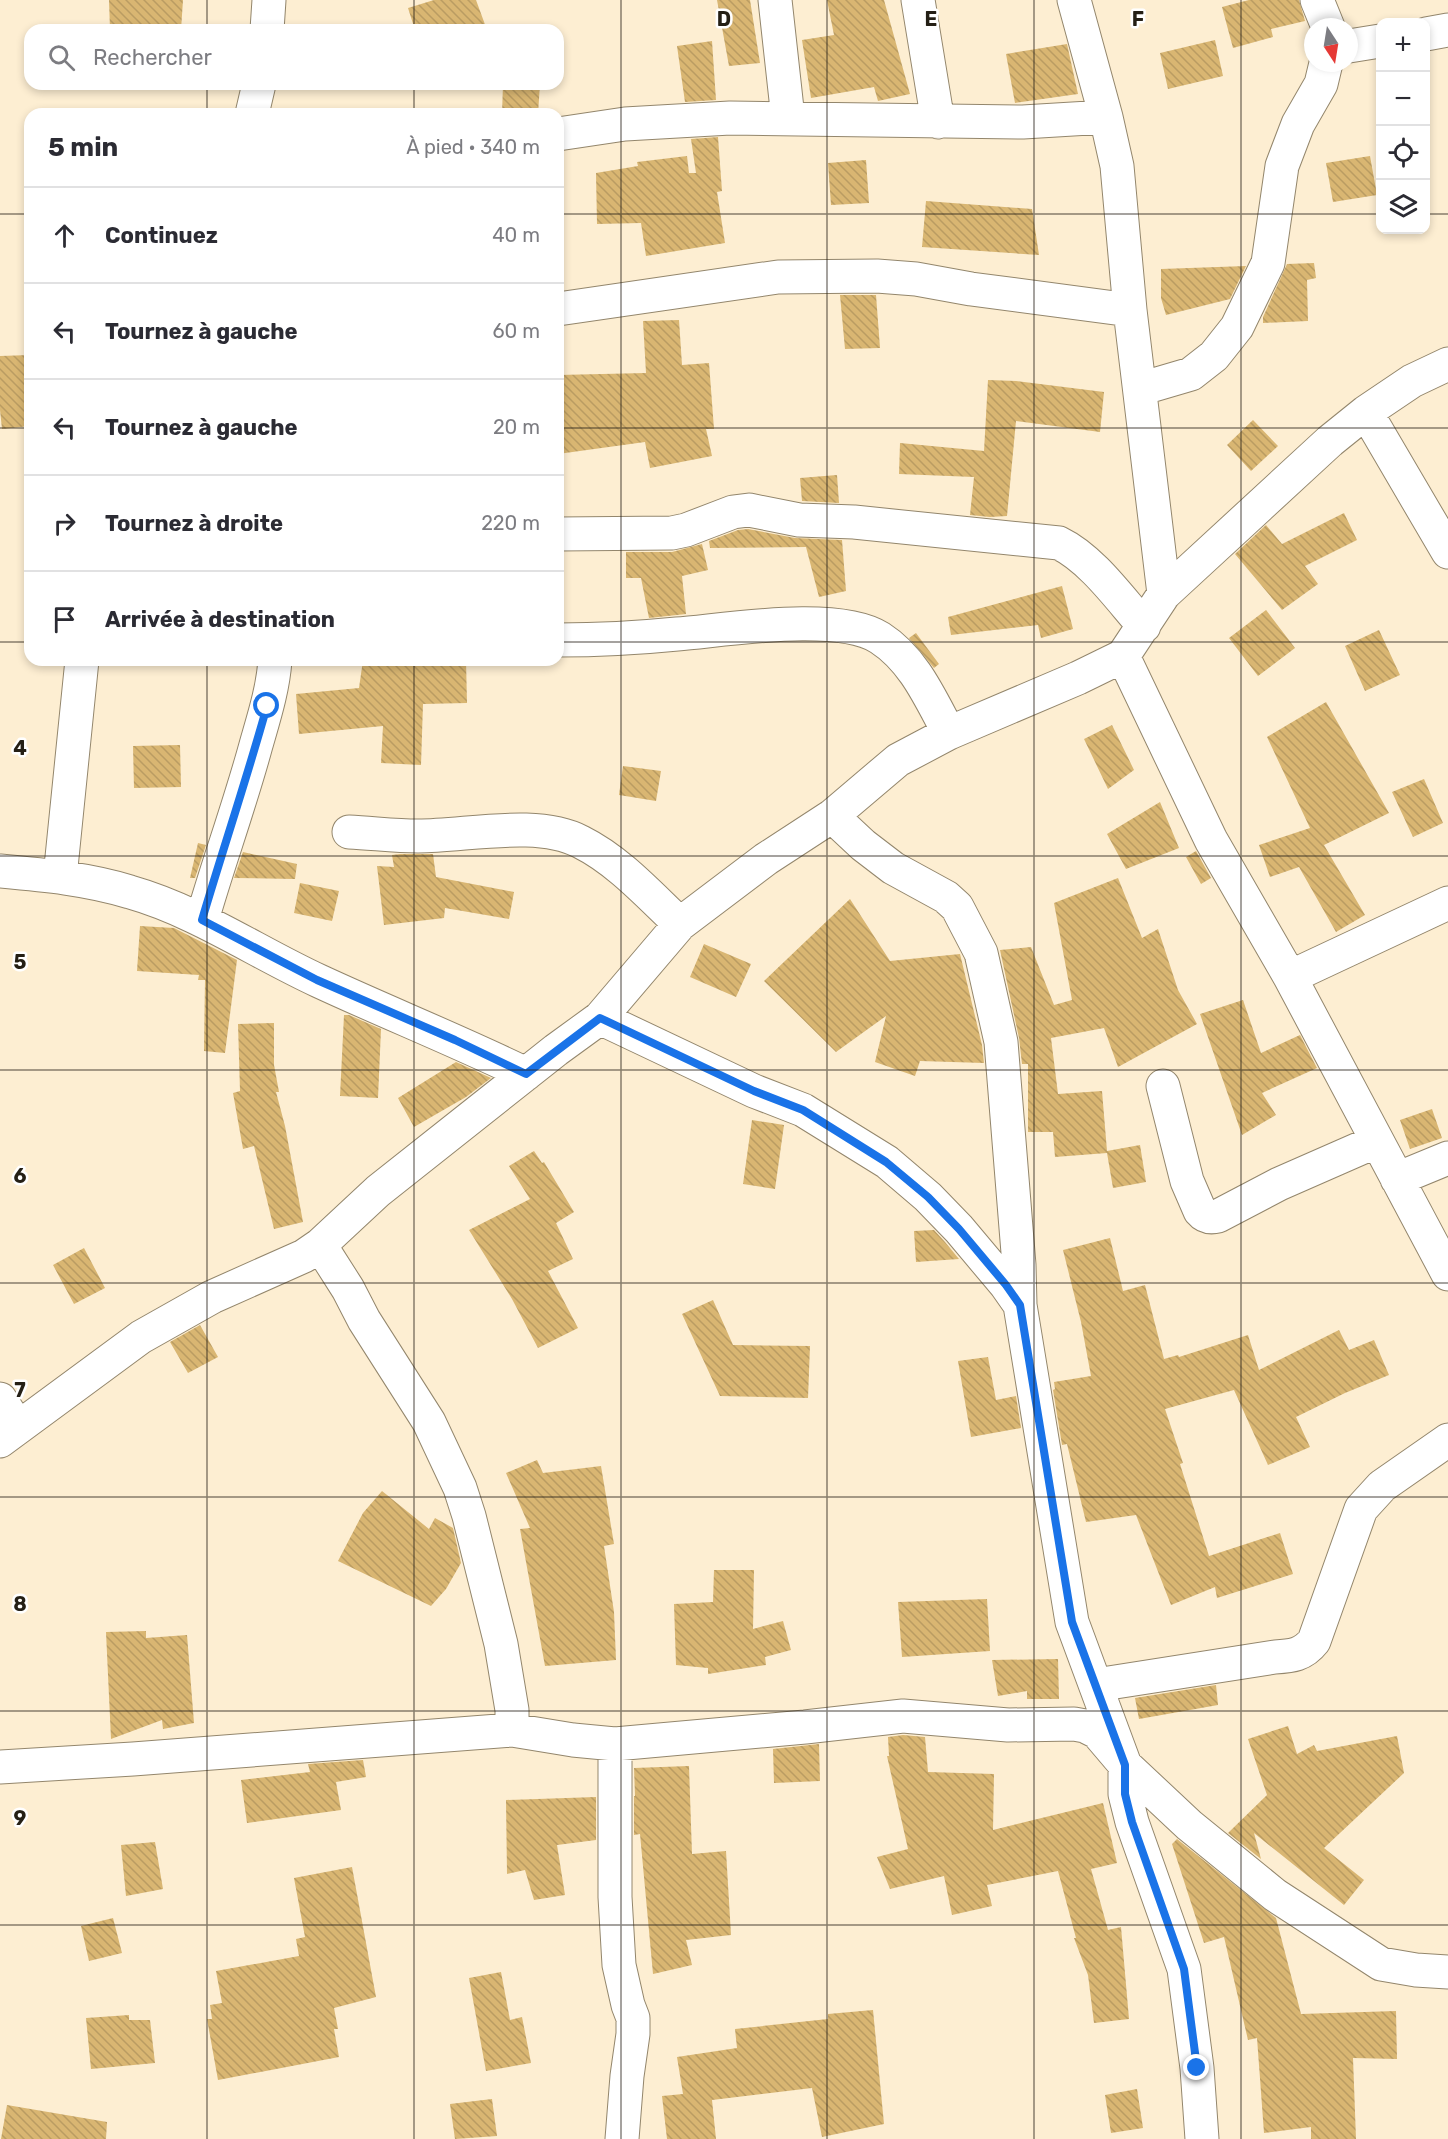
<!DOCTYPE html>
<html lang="fr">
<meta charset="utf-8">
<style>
:root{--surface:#fff;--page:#f2f2f3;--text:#2b2b33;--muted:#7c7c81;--line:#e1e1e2}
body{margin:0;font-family:Rubik,sans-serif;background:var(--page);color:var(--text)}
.controls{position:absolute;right:18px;top:18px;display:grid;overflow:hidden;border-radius:12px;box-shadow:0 3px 9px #0003}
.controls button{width:54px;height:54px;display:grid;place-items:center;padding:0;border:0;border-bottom:2px solid var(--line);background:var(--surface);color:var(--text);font:30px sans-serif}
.compass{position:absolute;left:1304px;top:18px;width:54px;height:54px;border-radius:50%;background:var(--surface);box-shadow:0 3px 9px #0003;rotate:168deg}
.stop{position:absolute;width:18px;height:18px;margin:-14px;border:4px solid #1a73e8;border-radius:50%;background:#fff}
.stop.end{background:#1a73e8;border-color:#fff;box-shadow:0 2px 6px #0008}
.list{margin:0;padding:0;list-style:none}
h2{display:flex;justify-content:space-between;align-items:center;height:78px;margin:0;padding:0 24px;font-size:26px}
h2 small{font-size:20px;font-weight:400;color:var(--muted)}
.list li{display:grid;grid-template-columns:39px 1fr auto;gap:18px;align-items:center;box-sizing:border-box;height:96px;padding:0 24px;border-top:2px solid var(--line)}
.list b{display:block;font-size:22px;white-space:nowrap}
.list em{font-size:20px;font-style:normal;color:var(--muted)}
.icon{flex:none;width:33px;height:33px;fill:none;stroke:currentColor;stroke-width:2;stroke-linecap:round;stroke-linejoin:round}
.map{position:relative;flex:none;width:1448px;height:2139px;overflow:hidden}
.search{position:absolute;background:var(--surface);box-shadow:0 3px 9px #0003;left:24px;top:24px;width:540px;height:66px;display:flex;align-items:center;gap:15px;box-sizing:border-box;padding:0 21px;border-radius:18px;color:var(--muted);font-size:22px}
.panel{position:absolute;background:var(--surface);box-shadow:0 3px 9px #0003;left:24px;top:108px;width:540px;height:558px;border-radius:18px}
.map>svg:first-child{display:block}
</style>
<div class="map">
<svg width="1448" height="2139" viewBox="0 0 1448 2139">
<defs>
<pattern id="building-back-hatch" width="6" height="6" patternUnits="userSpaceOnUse" patternTransform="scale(1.5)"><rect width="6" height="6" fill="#d9b672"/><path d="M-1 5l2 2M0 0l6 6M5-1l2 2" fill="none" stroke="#ba9c62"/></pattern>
</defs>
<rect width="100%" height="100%" fill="#fdeed2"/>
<path fill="url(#building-back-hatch)" d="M109,0H183L181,30H110Z
M434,0H476L487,30H415L408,8Z
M717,0H750L760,63L729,66Z
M827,0H884L910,94L878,101L874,87L811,98L802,40L834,35Z
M1249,0H1299L1305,21L1271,29L1273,37L1233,48L1222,7Z
M1215,40L1223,76L1168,89L1160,53Z
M712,41L716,100L685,102L677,46Z
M1067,44L1078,94L1015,103L1006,54Z
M503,84H540L538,114H502Z
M718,137L722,191L717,192L725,243L646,256L641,223L597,224L596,173L638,166L637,162L687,156L689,173H696L691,139Z
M1370,156L1377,195L1333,202L1326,163Z
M866,160L869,203L831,205L828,163Z
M926,201L1032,209L1039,255L922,247Z
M1314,263L1316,278L1307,280L1308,321L1263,323V317L1287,264Z
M1246,266L1230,299L1166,315L1161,298V269Z
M840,295H876L880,348L845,349Z
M679,320L682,365L709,363L714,429H706L712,456L650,468L645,442L558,454V375L646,373L643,321Z
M30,355V426L2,429L0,410V356Z
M988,380L1016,381L1104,392L1100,432L1016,421L1007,516L990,517L970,515L974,477L899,474L900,443L984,451Z
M1253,420L1278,446L1251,471L1227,445Z
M837,475L839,503L802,501L800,478Z
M1344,513L1357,540L1305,566L1318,584L1282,610L1235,554L1266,525L1282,544Z
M748,529L795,538L842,540L846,591L819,597L806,547L710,548L709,541L738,530Z
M702,544L708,570L682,576L686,614L649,618L641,578H626V552H672Z
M1062,586L1073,629L1041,638L1038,625L951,635L948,617Z
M1266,610L1295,648L1258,676L1229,638Z
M1379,630L1400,675L1365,691L1345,646Z
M916,633L939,664L934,668L909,638Z
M363,660H466L467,703L423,704L421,765L381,763L383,726L299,734L296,694L359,688Z
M1326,702L1389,813L1324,845L1365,915L1336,932L1299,867L1270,877L1259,845L1310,828L1267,737Z
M1112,725L1134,770L1108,789L1084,739Z
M180,745L181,787L134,788L133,746Z
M623,766L661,771L656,801L619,795Z
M1424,779L1443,823L1413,837L1392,792Z
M1160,802L1179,848L1126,869L1107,834Z
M198,843L206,845L195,878H190Z
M1196,851L1211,878L1201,884L1186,857Z
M243,852L297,864L295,879L234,878Z
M400,854H433L436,877L514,892L509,919L445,908L444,918L384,925L377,866L394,867L392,855Z
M1118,878L1142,938L1158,929L1178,990L1197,1024L1118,1067L1104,1028L1051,1038L1058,1094L1102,1091L1107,1151L1140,1145L1146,1182L1113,1188L1107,1153L1055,1157L1053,1132H1028V1064H1022L1019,1038L1000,950L1031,947L1054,1005L1072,1000L1054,903Z
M300,883L339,891L332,921L294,913Z
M850,899L890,961L960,954L982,1045L984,1063L920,1061L915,1076L875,1062L886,1016L836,1052L764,981Z
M140,926L174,928L237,960L225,1053L204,1051L205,980H198L199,975L137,971Z
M704,944L751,964L736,997L690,977Z
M1243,1000L1261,1053L1300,1035L1317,1068L1262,1093L1276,1115L1242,1135L1200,1014Z
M344,1015H349L381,1029L378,1098L340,1096Z
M274,1023V1065L279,1092H276L285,1126L303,1222L274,1229L254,1146L243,1149L233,1093L240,1091L238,1024Z
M456,1062L491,1078L466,1097L414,1127L398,1098Z
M1432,1109L1442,1138L1410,1149L1400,1120Z
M752,1120L784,1125L775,1189L743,1184Z
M534,1151L542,1163L544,1162L574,1212L556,1223L573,1259L548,1271L578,1328L538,1348L512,1299L469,1230L530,1199L509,1166Z
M934,1230L945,1242L959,1259L916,1262L914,1231Z
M1110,1238L1123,1291L1145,1285L1164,1359L1178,1355L1179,1357L1248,1335L1259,1370L1339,1330L1349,1350L1374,1340L1389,1375L1345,1393L1296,1417L1310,1447L1268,1465L1234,1390L1165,1409L1183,1463L1180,1464L1209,1556L1280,1533L1293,1574L1217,1598L1215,1587L1171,1605L1136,1515L1086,1522L1067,1444L1062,1445L1053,1390L1055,1389L1054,1382L1091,1376L1081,1322L1063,1250Z
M84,1248L105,1288L74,1304L53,1265Z
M713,1300L733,1345L810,1346L808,1398L720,1396L682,1314Z
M200,1325L218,1357L188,1373L170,1342Z
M988,1357L996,1400L1016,1396L1021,1428L971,1437L958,1361Z
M537,1460L543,1473L601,1466L614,1544L604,1546L614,1612L616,1660L545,1666L520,1529L530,1528L506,1473Z
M382,1491L429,1529L435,1518L453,1528L461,1563L446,1589L431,1606L338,1561L363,1513Z
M714,1570H754L753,1629L783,1621L791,1650L765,1657L766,1665L708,1674V1668L676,1665L674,1604L713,1602Z
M987,1599L990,1651L902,1657L898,1602Z
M146,1631V1638L187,1635L194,1723L163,1729L162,1720L111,1739L106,1632Z
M1058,1659L1059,1699H1027V1691L998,1696L992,1660Z
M1216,1685L1218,1705L1139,1719L1135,1698Z
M1288,1726L1297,1754L1314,1745L1317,1751L1397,1736L1404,1773L1324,1848L1364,1880L1344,1905L1254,1833L1261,1859L1228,1833L1267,1795L1248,1739Z
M903,1735L925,1737L928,1772L994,1774L993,1830L1103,1803L1117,1863L1091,1869L1108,1930L1121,1927L1129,2019L1094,2023L1088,1975L1074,1938H1076L1058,1871L987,1885L992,1906L952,1915L944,1876L890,1889L877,1857L908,1849L887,1756H889L888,1737Z
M819,1744L820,1781L774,1783L773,1749Z
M363,1760L366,1777L336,1782L341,1810L247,1823L241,1780L310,1772L308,1764Z
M689,1766L692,1854L726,1851L731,1935L686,1940L692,1965L653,1974L640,1834L634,1835V1796H635L634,1768Z
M596,1797V1840L557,1845L565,1895L534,1900L525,1870L507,1874L506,1800Z
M1177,1839L1276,1918L1301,2014L1396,2011L1397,2059L1353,2058L1356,2139H1311V2127L1264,2133L1257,2038L1248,2040L1224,1937L1204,1943L1172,1844Z
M155,1842L163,1889L126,1896L121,1845Z
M352,1867L376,1997L334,2008L338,2029H334L339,2057L218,2080L207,2019H212L210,2005L222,2003L216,1971L299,1956L296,1939L305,1937L294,1878Z
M113,1918L122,1953L89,1961L81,1926Z
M501,1972L510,2020L522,2017L531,2063L486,2071L469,1978Z
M873,2010L884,2124L822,2137L812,2088L712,2100L716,2139H667L662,2096L683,2094L677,2057L737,2048L735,2029L828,2019V2014Z
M129,2015V2020H150L155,2063L91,2069L86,2018Z
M1137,2089L1143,2128L1111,2133L1105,2095Z
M492,2099L497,2136L455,2139L450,2104Z
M7,2105L107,2122L106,2139H1Z"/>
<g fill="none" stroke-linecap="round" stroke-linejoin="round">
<g stroke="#93866c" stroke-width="35">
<path id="minor" d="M775,0L788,118
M918,0L938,122
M1074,0L1106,117L1117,166L1130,310L1164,594
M1317,0L1328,27
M267,30L269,0
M1426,34L1448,30
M1349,46L1380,41
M252,114L259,84
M558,134L625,124L730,118L1023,122L1106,117
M558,309L778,277L877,276L916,279L971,289L1130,310
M1140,389L1191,374L1214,356L1237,327L1268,263L1282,166L1298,124L1321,84L1326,63
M1366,412L1448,552
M558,534L672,533L686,530L733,512L749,510L799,520L854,522L1059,543C1092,559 1120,599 1144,626
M558,640C597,640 637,638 677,634C727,630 838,611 880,638C914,660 930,698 949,733
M1123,656L1211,840L1290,977L1448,1274
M832,816L863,845L893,868L946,897L957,907L981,953L1001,1042L1019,1265L1020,1305
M349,832C372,833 395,836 418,836C467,836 537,819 581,842C619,861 650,896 680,924
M0,871C44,875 88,879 130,892C197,911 256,952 319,981C388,1013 458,1041 526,1074
M60,877L82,660
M202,920C219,861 240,804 256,745C264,717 273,689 275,660
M1290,977L1448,903
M600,1018L754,1091L803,1110L887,1162L928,1197L959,1229L1006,1285L1020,1305L1072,1622L1125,1765V1794L1132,1822L1184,1969L1197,2068L1202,2139
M1163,1086L1187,1181L1200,1211C1205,1217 1210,1218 1218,1216L1279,1184L1377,1141
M1397,1179L1448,1158
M320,1245L348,1289L364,1320L429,1422L460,1488L469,1516L501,1644L512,1710V1730
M0,1399L18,1427
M0,1441L141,1337L212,1297L304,1256L320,1245L378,1191L556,1050L600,1018L680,924L766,859L832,816L898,760L949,733L1078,678L1123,656L1164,594L1330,441L1366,412L1412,381L1448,364
M1096,1685L1275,1657C1292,1656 1303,1655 1314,1641L1361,1509L1382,1486L1448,1440
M615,1744V1897L619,1965L628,2005L633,2018V2034L627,2076L622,2139
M0,1767L133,1759L512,1730L573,1740L615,1744L805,1727L903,1716L1008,1725L1074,1724L1085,1726L1097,1732L1125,1765L1189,1825L1275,1895L1381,1964L1416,1970L1448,1972"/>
</g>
<use href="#minor" stroke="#fff" stroke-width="33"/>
</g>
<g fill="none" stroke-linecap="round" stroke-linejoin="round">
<path stroke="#1a73e8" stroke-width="8" d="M267,706C247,778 223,849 202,920L317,980L455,1040L526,1074L600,1018L754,1091L803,1110L886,1162L928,1197L959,1229L1006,1285L1020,1305L1072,1622L1125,1765V1794L1132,1822L1184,1969L1197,2068"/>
</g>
<path fill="none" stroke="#241f15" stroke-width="1.5" stroke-opacity="0.55" d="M207,0V30M414,0V30M621,0V2139M827,0V2139M1034,0V2139M1241,0V2139M207,84V114M414,84V114M0,214H30M558,214H1380M1426,214H1448M0,428H30M558,428H1448M0,642H30M558,642H1448M207,660V2139M414,660V2139M0,856H1448M0,1070H1448M0,1283H1448M0,1497H1448M0,1711H1448M0,1925H1448"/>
<g font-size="20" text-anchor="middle" font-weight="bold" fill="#241f15" stroke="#fff" stroke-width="5" stroke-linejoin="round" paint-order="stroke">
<text x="724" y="26">D</text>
<text x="931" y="26">E</text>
<text x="1138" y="26">F</text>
<text x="20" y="755">4</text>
<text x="20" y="969">5</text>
<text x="20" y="1183">6</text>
<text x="20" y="1397">7</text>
<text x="20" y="1611">8</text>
<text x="20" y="1825">9</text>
</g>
</svg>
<div class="controls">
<button>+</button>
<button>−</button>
<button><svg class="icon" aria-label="locate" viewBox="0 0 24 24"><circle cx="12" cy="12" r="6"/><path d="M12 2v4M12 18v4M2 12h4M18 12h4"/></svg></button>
<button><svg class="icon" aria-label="layers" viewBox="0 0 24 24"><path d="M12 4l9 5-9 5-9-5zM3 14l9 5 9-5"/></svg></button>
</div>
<svg class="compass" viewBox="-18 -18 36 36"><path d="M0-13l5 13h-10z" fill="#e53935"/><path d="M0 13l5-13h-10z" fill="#7c7c81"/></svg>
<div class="stop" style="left:267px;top:706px"></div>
<div class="stop end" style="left:1197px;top:2068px"></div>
<div class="search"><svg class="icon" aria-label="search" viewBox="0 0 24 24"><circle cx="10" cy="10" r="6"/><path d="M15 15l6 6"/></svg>Rechercher</div>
<section class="panel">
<h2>5 min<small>À pied · 340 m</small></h2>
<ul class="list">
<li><svg class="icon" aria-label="ahead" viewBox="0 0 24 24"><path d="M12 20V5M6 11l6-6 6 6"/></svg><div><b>Continuez</b></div><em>40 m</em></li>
<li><svg class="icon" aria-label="left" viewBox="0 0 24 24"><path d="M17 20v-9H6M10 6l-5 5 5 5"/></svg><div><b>Tournez à gauche</b></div><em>60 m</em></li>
<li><svg class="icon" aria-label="left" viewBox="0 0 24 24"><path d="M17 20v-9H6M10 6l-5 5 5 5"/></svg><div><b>Tournez à gauche</b></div><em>20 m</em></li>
<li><svg class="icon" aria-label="right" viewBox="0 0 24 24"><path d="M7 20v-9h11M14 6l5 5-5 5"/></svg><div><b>Tournez à droite</b></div><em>220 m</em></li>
<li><svg class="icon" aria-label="arrive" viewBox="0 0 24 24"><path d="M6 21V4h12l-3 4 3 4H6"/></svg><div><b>Arrivée à destination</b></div></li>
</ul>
</section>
</div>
